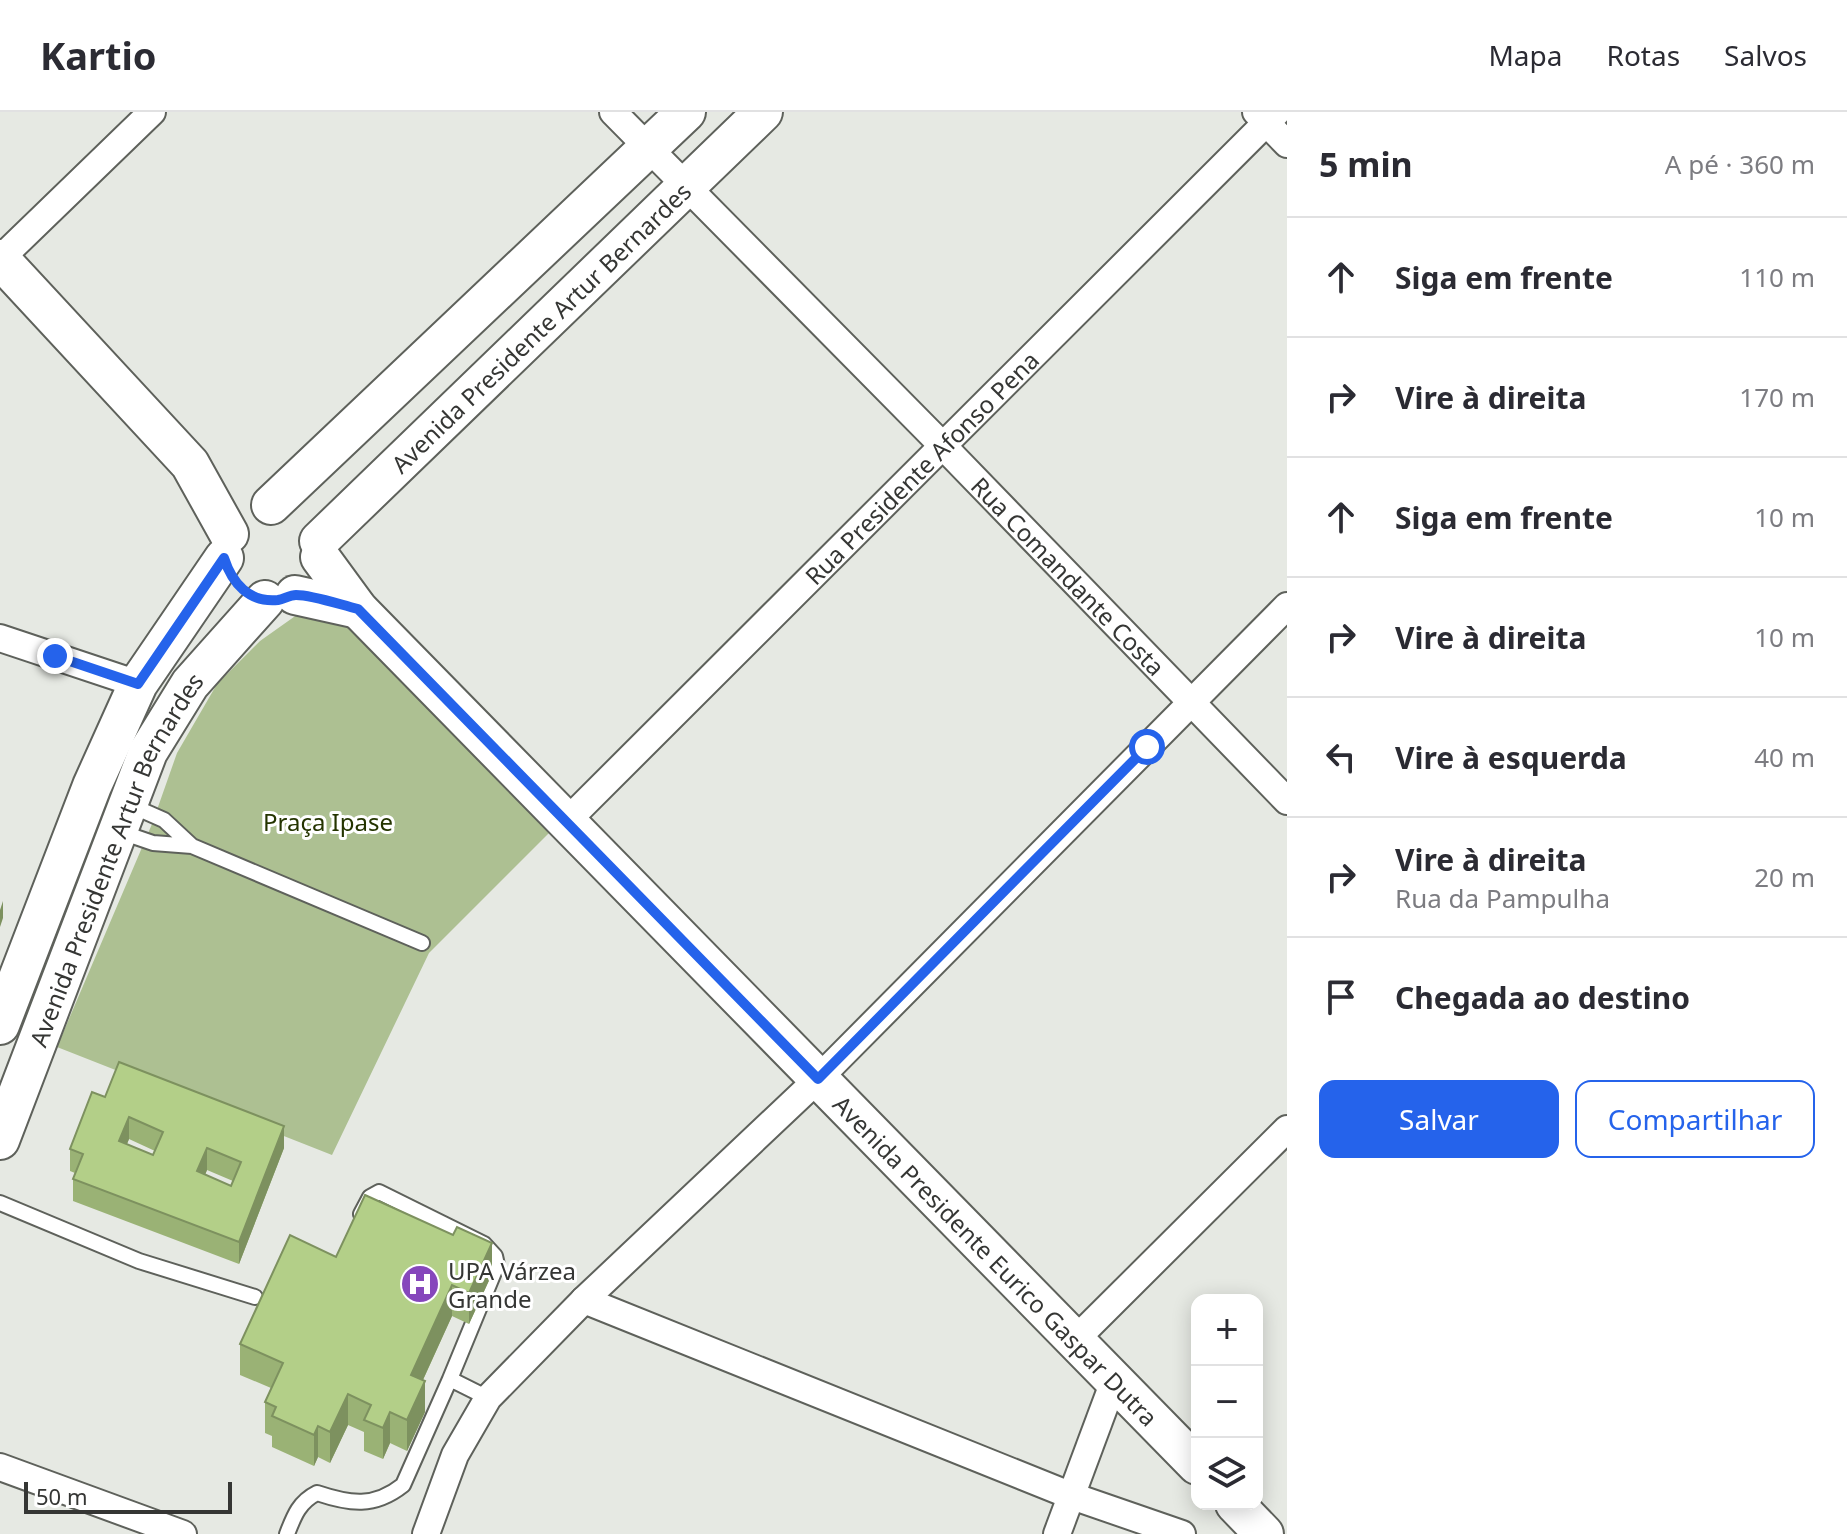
<!DOCTYPE html>
<html lang="pt">
<meta charset="utf-8">
<style>
:root{--surface:#fff;--page:#f7f7f7;--text:#2b2b33;--muted:#7c7c81;--line:#e1e1e2;--accent:#2563eb}
body{margin:0;font-family:"Noto Sans",sans-serif;background:var(--page);color:var(--text)}
.controls{position:absolute;right:24px;bottom:24px;display:grid;overflow:hidden;border-radius:16px;box-shadow:0 4px 20px #0003}
.controls button{width:72px;height:72px;display:grid;place-items:center;padding:0;border:0;border-bottom:2px solid var(--line);background:var(--surface);color:var(--text);font:40px sans-serif}
.scale{position:absolute;left:24px;bottom:20px;width:208px;box-sizing:border-box;padding-left:8px;border:4px solid #353634;border-top:0;font-size:22px;line-height:28px;white-space:nowrap;color:#353634;-webkit-text-stroke:6px #fff;paint-order:stroke}
.stop{position:absolute;width:24px;height:24px;margin:-18px;border:6px solid #2563eb;border-radius:50%;background:#fff}
.stop.end{background:#2563eb;border-color:#fff;box-shadow:0 2px 8px #0008}
.list{margin:0;padding:0;list-style:none}
h2{display:flex;justify-content:space-between;align-items:center;height:104px;margin:0;padding:0 32px;font-size:34px}
h2 small{font-size:26px;font-weight:400;color:var(--muted)}
.list li{display:grid;grid-template-columns:52px 1fr auto;gap:24px;align-items:center;box-sizing:border-box;height:120px;padding:0 32px;border-top:2px solid var(--line)}
.list b{display:block;font-size:30px;white-space:nowrap}
.list p{margin:0;font-size:26px;white-space:nowrap;color:var(--muted)}
.list em{font-size:26px;font-style:normal;color:var(--muted)}
.actions{display:flex;gap:16px;padding:24px 32px}
.actions a{flex:1;padding:18px 0;border:2px solid var(--accent);border-radius:16px;text-align:center;font-size:28px;color:var(--accent)}
.actions .main{background:var(--accent);color:#fff}
.icon{flex:none;width:44px;height:44px;fill:none;stroke:currentColor;stroke-width:2;stroke-linecap:round;stroke-linejoin:round}
.map{position:relative;flex:none;width:1287px;height:1422px;overflow:hidden}
header{display:flex;align-items:center;gap:48px;box-sizing:border-box;height:112px;padding:0 40px;background:var(--surface);border-bottom:2px solid var(--line)}
header strong{font-size:38px}
nav{display:flex;gap:44px;margin-inline-start:auto;font-size:28px}
main{display:flex}
aside{flex:1;background:var(--surface)}
.map>svg:first-child{display:block}
</style>
<header>
<strong>Kartio</strong>
<nav><a>Mapa</a><a>Rotas</a><a>Salvos</a></nav>
</header>
<main>
<div class="map">
<svg width="1287" height="1422" viewBox="0 0 1287 1422">
<rect width="100%" height="100%" fill="#e6e9e3"/>
<path fill="#adc092" d="M345,486L558,712L429,841L332,1043L57,935L152,712L177,641L217,572L260,529L315,490Z"/>
<g fill="none" stroke-linecap="round" stroke-linejoin="round">
<g stroke="#5e615b" stroke-width="18">
<path id="lane" d="M130,693L164,708L192,734
M118,719L153,731L192,734L422,831
M0,1091L139,1149L255,1185
M361,1102L370,1085L379,1080L484,1132L495,1144L497,1153L450,1267
M287,1422C294,1404 299,1390 317,1381C350,1392 374,1396 403,1373L450,1267L488,1286"/>
</g>
<g stroke="#5e615b" stroke-width="30">
<g id="street">
<path id="s1" d="M613,0L943,334L1287,689"/>
<path d="M1256,0L1287,32"/>
<path d="M0,147L152,0"/>
<path d="M0,526L138,572"/>
<path id="s2" d="M566,710L1277,0"/>
<path d="M584,1188L1072,1384L1182,1422"/>
<path d="M1075,1228L1287,1017"/>
<path d="M0,1355L183,1422"/>
<path d="M426,1422L455,1343L488,1286L584,1188L818,967L1287,494"/>
<path d="M1057,1422L1114,1269"/>
</g>
</g>
<g stroke="#5e615b" stroke-width="42">
<g id="secondary">
<path d="M0,147L190,352L229,422"/>
<path d="M271,393L686,0"/>
<path id="s3" d="M319,429L763,0"/>
<path id="s4" d="M320,445L358,497L1197,1353"/>
<path d="M295,483L358,497"/>
<path d="M0,913L92,674L138,572L224,446"/>
<path id="s5" d="M0,1028L148,640L190,572L265,488"/>
<path d="M1235,1392L1264,1422"/>
</g>
</g>
<use href="#lane" stroke="#fff" stroke-width="14"/>
<use href="#street" stroke="#fff" stroke-width="26"/>
<use href="#secondary" stroke="#fff" stroke-width="38"/>
</g>
<path fill="#9ab275" fill-rule="evenodd" d="M105,985L284,1036L239,1152L73,1089V1067L75,1061L70,1059V1037ZM129,1027L155,1039L153,1043L127,1032ZM207,1058L233,1069L231,1074L205,1063Z
M336,1145L492,1162L469,1212L452,1204L423,1268L425,1300L407,1339L390,1331L383,1347L364,1339V1320L348,1313L330,1351L318,1345L314,1354L272,1335V1324L265,1321V1290L271,1276L240,1263V1232Z"/>
<path fill="#7d915f" d="M3,789V806L0,815V798Z
M129,1005V1027L119,1051V1029Z
M284,1014V1036L239,1152V1130Z
M207,1036V1058L197,1081V1059Z
M492,1131V1162L469,1212V1181Z
M452,1173V1204L411,1294V1263Z
M425,1269V1300L407,1339V1308Z
M348,1282V1313L330,1351V1320Z
M390,1300V1331L383,1347V1316Z
M318,1314V1345L314,1354V1323Z"/>
<path fill="#b3cf88" stroke="#7d915f" stroke-width="2" fill-rule="evenodd" d="M119,950L284,1014L239,1130L73,1067L83,1042L70,1037L92,980L105,985ZM129,1005L163,1020L153,1043L119,1029ZM207,1036L241,1050L231,1074L197,1059Z
M365,1083L453,1123L457,1115L492,1131L469,1181L452,1173L411,1263L425,1269L407,1308L390,1300L383,1316L364,1308L371,1293L348,1282L330,1320L318,1314L314,1323L272,1304L276,1295L265,1290L283,1251L240,1232L290,1123L336,1145Z"/>
<g fill="none" stroke-linecap="round" stroke-linejoin="round">
<path stroke="#2563eb" stroke-width="10" d="M55,544L138,572L224,446C232,471 249,491 278,488C284,487 290,483 296,483C313,483 341,493 358,497L818,967L1147,635"/>
</g>
<defs>
<g id="hospital-disc" transform="scale(2)"><circle r="9.5" fill="#8647bc" stroke="#fff"/><path d="M-5-5h3v3.5h4V-5h3V5h-3V1.5h-4V5h-3Z" fill="#fff"/></g>
</defs>
<g fill-rule="evenodd">
<use href="#hospital-disc" x="420" y="1172"/>
</g>
<g text-anchor="middle" dominant-baseline="central" stroke-width="6" stroke-linejoin="round" paint-order="stroke">
<g font-size="24" fill="#353634" stroke="#fff">
<text stroke="none"><textPath href="#s3" startOffset="308">Avenida Presidente Artur Bernardes</textPath></text>
<text stroke="none"><textPath href="#s2" startOffset="502">Rua Presidente Afonso Pena</textPath></text>
<text stroke="none"><textPath href="#s1" startOffset="650">Rua Comandante Costa</textPath></text>
<text stroke="none"><textPath href="#s5" startOffset="304">Avenida Presidente Artur Bernardes</textPath></text>
<text stroke="none"><textPath href="#s4" startOffset="976">Avenida Presidente Eurico Gaspar Dutra</textPath></text>
</g>
<g font-size="24" fill="#243400" stroke="#fff">
<text x="328" y="709">Praça Ipase</text>
</g>
<g font-size="24" fill="#353634" stroke="#fff" text-anchor="start">
<text x="448" y="1158">UPA Várzea<tspan x="448" dy="28">Grande</tspan></text>
</g>
</g>
</svg>
<div class="controls">
<button>+</button>
<button>−</button>
<button><svg class="icon" aria-label="layers" viewBox="0 0 24 24"><path d="M12 4l9 5-9 5-9-5zM3 14l9 5 9-5"/></svg></button>
</div>
<div class="scale">50 m</div>
<div class="stop" style="left:1147px;top:635px"></div>
<div class="stop end" style="left:55px;top:544px"></div>
</div>
<aside>
<h2>5 min<small>A pé · 360 m</small></h2>
<ul class="list">
<li><svg class="icon" aria-label="ahead" viewBox="0 0 24 24"><path d="M12 20V5M6 11l6-6 6 6"/></svg><div><b>Siga em frente</b></div><em>110 m</em></li>
<li><svg class="icon" aria-label="right" viewBox="0 0 24 24"><path d="M7 20v-9h11M14 6l5 5-5 5"/></svg><div><b>Vire à direita</b></div><em>170 m</em></li>
<li><svg class="icon" aria-label="ahead" viewBox="0 0 24 24"><path d="M12 20V5M6 11l6-6 6 6"/></svg><div><b>Siga em frente</b></div><em>10 m</em></li>
<li><svg class="icon" aria-label="right" viewBox="0 0 24 24"><path d="M7 20v-9h11M14 6l5 5-5 5"/></svg><div><b>Vire à direita</b></div><em>10 m</em></li>
<li><svg class="icon" aria-label="left" viewBox="0 0 24 24"><path d="M17 20v-9H6M10 6l-5 5 5 5"/></svg><div><b>Vire à esquerda</b></div><em>40 m</em></li>
<li><svg class="icon" aria-label="right" viewBox="0 0 24 24"><path d="M7 20v-9h11M14 6l5 5-5 5"/></svg><div><b>Vire à direita</b><p>Rua da Pampulha</p></div><em>20 m</em></li>
<li><svg class="icon" aria-label="arrive" viewBox="0 0 24 24"><path d="M6 21V4h12l-3 4 3 4H6"/></svg><div><b>Chegada ao destino</b></div></li>
</ul>
<div class="actions"><a class="main">Salvar</a><a>Compartilhar</a></div>
</aside>
</main>
